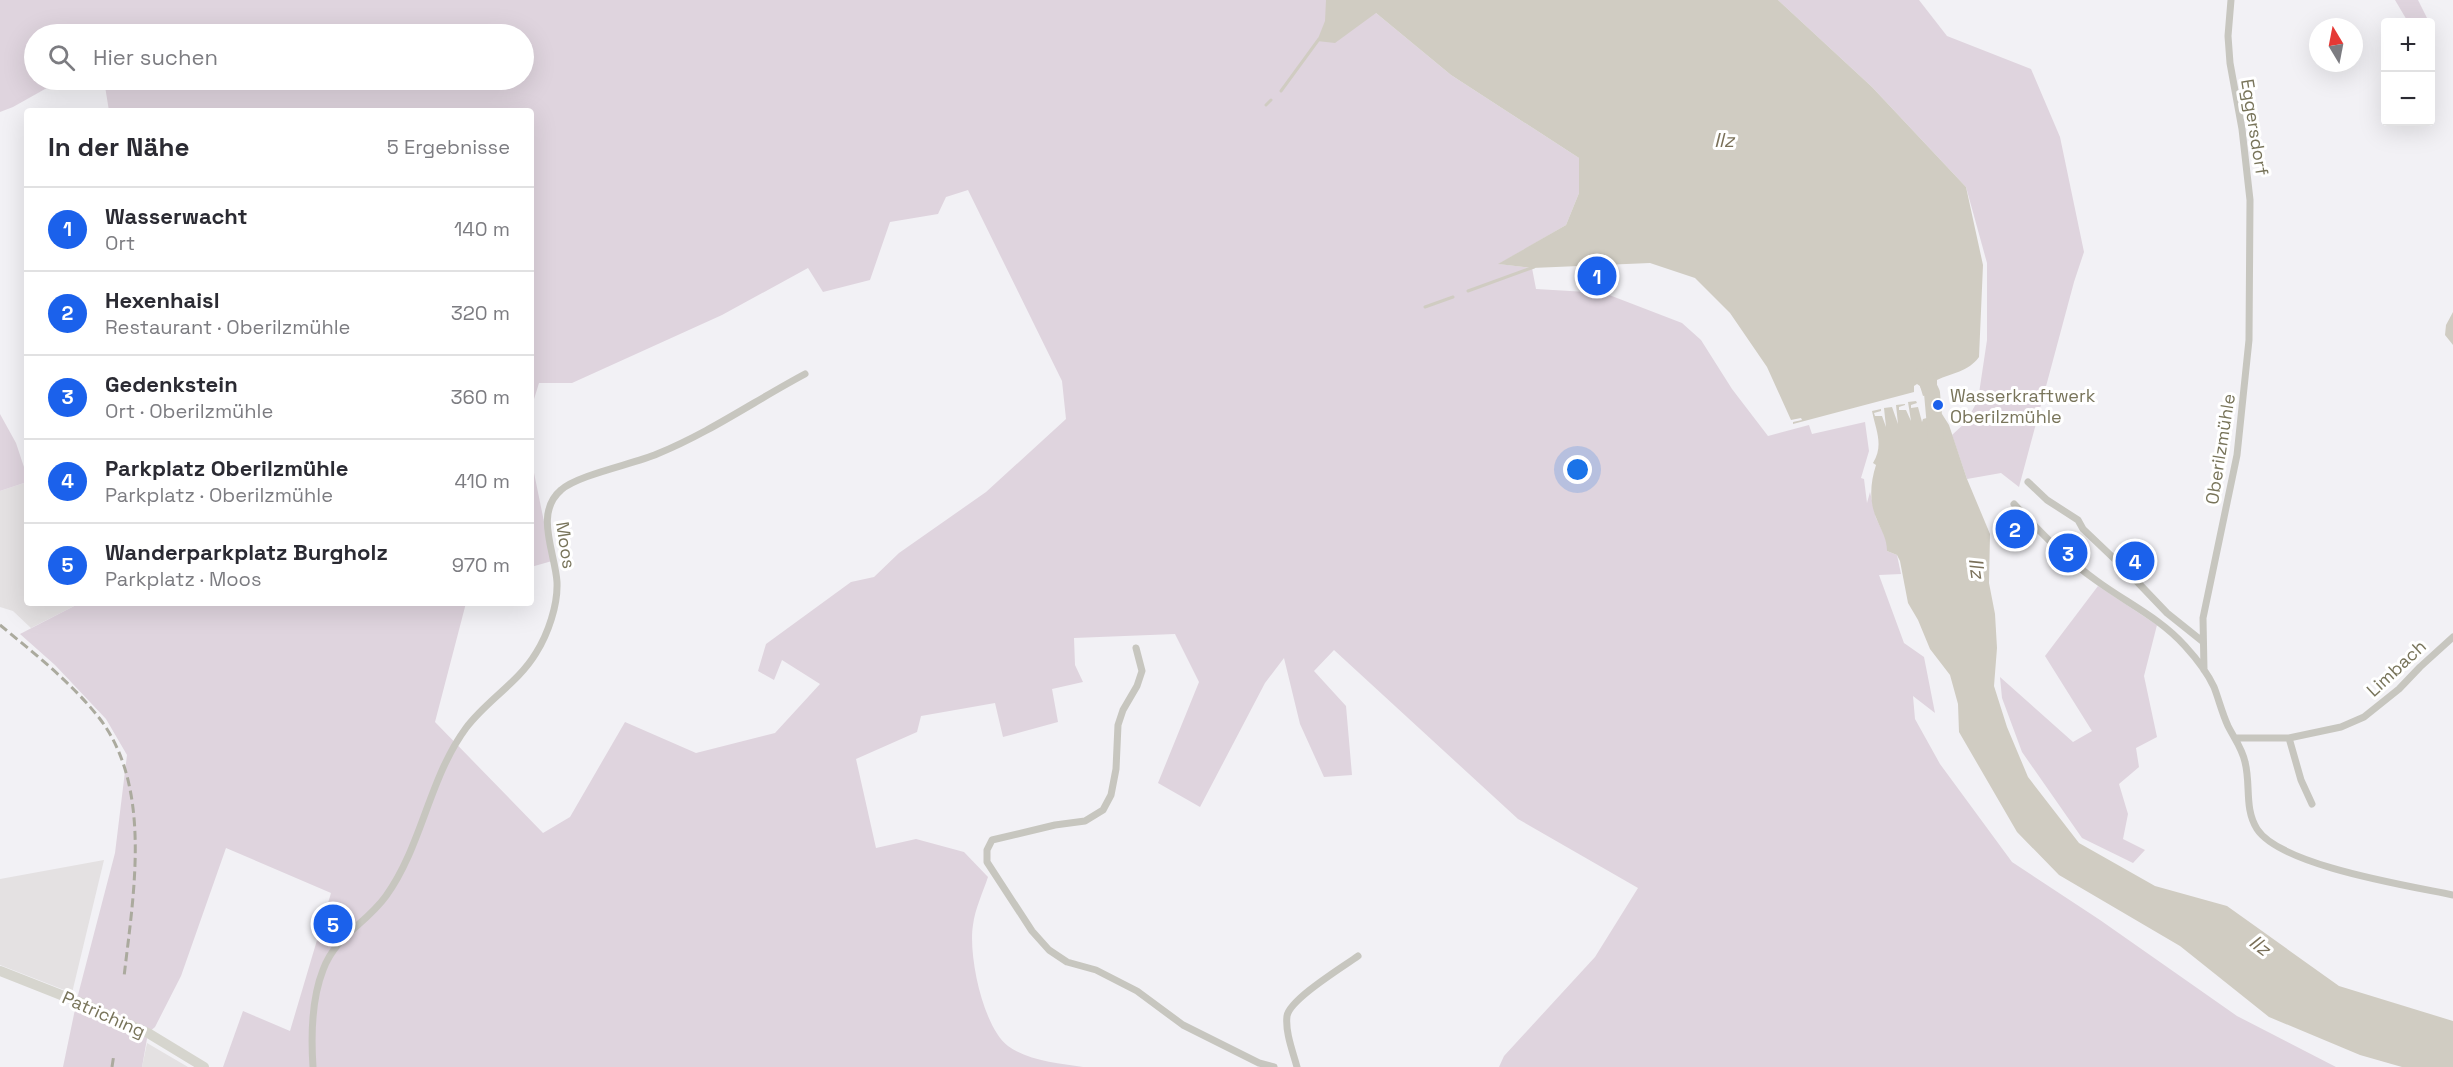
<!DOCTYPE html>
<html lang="de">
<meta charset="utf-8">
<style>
:root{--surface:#fff;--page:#f7f7f7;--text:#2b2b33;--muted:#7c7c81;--line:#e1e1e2;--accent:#1b61eb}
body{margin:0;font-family:"Space Grotesk",sans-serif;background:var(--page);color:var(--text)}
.controls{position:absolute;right:18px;top:18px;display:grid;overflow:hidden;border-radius:6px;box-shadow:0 6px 24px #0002}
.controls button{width:54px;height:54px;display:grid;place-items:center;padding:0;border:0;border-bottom:2px solid var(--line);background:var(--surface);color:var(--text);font:30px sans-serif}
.compass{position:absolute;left:2309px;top:18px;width:54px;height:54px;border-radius:50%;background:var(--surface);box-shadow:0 6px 24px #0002;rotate:350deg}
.you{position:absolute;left:1578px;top:470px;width:21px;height:21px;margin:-15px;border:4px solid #fff;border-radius:50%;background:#1a73e8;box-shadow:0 0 0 9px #1a73e833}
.badge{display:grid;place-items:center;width:39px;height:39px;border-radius:50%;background:var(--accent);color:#fff;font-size:20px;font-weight:700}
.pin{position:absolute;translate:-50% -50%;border:3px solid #fff;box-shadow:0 2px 6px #0006}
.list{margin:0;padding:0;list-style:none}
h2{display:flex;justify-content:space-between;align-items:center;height:78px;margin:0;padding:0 24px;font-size:26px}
h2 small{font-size:20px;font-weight:400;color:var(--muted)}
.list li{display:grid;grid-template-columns:39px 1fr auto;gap:18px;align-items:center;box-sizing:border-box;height:84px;padding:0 24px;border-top:2px solid var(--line)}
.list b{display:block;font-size:22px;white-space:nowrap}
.list p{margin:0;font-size:20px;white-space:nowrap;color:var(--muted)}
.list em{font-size:20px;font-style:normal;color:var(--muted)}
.icon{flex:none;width:33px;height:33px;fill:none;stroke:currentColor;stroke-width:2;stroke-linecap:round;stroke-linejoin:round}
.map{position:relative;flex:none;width:2453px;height:1067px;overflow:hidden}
.search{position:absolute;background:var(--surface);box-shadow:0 6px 24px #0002;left:24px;top:24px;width:510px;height:66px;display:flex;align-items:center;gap:15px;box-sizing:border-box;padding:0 21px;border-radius:33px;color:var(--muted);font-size:22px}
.panel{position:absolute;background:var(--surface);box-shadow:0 6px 24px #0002;left:24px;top:108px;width:510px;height:498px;border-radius:6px}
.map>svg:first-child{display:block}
</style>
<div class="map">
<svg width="2453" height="1067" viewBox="0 0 2453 1067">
<rect width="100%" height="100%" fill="#f2f1f5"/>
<path fill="#e4e1e2" d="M27,482V603H80L31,628L13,611L0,607V491Z
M104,860L72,993L0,965V879Z
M147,1043L188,1067H142Z"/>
<path fill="#dfd4de" d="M0,0H1326L1376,13L1451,75L1579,158V193L1566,225L1499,264L1532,268L1536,289L1604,293L1682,323L1701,340L1732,389L1768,436L1809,425L1812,434L1865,422L1869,451L1861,478L1864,479L1867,503L1870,492L1876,518L1887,541V551L1897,555L1901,574L1879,575L1904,643L1924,657L1935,713L1913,696L1915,719L1940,764L2012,862L2100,920L2237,1016L2336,1067H1499L1504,1056L1595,957L1638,888L1518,819L1334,650L1314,671L1346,706L1352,775L1324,777L1300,724L1284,658L1265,683L1200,807L1158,783L1199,682L1175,634L1074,638L1075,665L1083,682L1052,689L1058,722L1003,737L995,703L921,716L917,732L856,759L876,848L916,839L964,852L988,877C983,892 975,909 973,925C968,955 983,1027 1008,1046C1029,1061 1058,1063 1083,1067H223L243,1011L290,1031L331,893L226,848L181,976L155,1027L148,1033L142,1067H63L78,995L115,853L127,755L106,719L55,665L20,634L80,603H466L435,722L543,833L570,817L625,722L696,753L775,733L820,684L782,660L774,680L758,671L766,644L851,582L874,577L899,553L986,492L1066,419L1062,381L968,190L946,197L938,214L890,222L870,280L823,292L808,268L722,315L572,383H539L531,409V111H109L104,80H524V34H34V80H61L13,107L0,112Z
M1778,0H1919L1947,36L2031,69L2060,137L2084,252L2074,282L2019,487L2001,473L1967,479L1952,435L1966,422L1978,400L1987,340V263L1966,187L1872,87Z
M2395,0H2418L2429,22H2408Z
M0,414L16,443L27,476V482L0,491Z
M531,458L552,561L531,567Z
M2098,586L2157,625L2144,676L2157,737L2136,748L2139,767L2119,784L2128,814L2123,839L2145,850L2133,863L2082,838L2022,752L2002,698L2000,677L2073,742L2092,731L2045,656Z"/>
<path fill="#d0ccc2" d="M1326,0H1778L1872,87L1966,187L1983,265L1979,357C1968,372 1952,373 1937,380V392L1923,396L1920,386L1917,384L1914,386V392L1793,424V422L1802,420L1801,418L1791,420L1767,367L1730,313L1695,278L1650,263L1532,268L1498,264L1566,225L1579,193V158L1451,75L1376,13L1335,43L1317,41L1325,21Z
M2453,312V345L2445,335L2446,325Z
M1916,401L1917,403L1911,405V408L1918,407L1922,422L1923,419L1942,414L1949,425L1967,479L1990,534L1989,583L1995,614L1997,648L1994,686L2007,727L2028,777L2079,843L2155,886L2227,906L2339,986L2453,1021V1067H2402L2360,1055L2269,1017L2180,946L2059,875L2017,832L1959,732L1958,704L1950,675L1930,649L1918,620L1908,603L1900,561L1897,555L1887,551C1887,539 1882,532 1877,520C1869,502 1870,484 1876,465L1873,463C1884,445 1876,431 1872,411L1881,409V411L1874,413L1875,416H1882L1886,427L1884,408L1892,407L1898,424L1896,405L1905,404V405L1899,407V410H1906L1911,421L1908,402Z"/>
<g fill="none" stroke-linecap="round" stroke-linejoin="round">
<path stroke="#d0ccc2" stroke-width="3" d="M1281,91L1319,39
M1266,105L1271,100
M1468,291L1534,267
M1425,307L1453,297"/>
<path stroke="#d0ccc2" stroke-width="16" d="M1920,376L1925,378L1932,393L1936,438"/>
<path stroke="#c7c6bf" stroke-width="7" d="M2028,482L2047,500L2078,520L2083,529L2125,569L2167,613L2202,641
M2014,504C2040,532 2067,560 2097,581C2127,603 2160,618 2185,646C2196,658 2207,672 2214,687C2219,700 2222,713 2228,726C2234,738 2242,748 2245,762C2251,785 2244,808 2257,829C2281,866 2410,886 2453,895
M1136,648L1142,671L1137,686L1123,710L1118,725L1116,769L1111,795L1103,810L1085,821L1055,825L992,840L987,850V862L1032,931L1049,950L1067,962L1096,970L1137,991L1183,1025L1259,1063L1274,1067
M2204,670L2203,618L2237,455L2249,340L2250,200L2242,129L2230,63L2228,36L2231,0
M2236,738H2289L2341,727L2364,717L2399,689L2420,667L2453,637
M2289,738L2301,780L2312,804
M313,1067C311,1037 312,998 323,970C336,935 365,925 386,896C422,846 429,778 466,728C487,700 518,683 536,653C548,634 558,605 557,582C555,552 534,513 561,490C577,475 634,464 657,454C709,433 756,400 805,374
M1297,1067C1293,1052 1285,1032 1287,1016C1290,999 1343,967 1358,956"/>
<path stroke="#d6d5ce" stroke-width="10" d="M0,971L84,1004L148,1033L204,1067"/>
<path stroke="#abaa9e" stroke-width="3" stroke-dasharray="9 4.5" stroke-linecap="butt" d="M0,625C35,654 72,683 100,719C153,789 133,897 124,977
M112,1067L114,1054"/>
</g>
<circle fill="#1b61eb" stroke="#fff" stroke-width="2" cx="1938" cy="405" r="6"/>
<g text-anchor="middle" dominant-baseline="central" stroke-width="6" stroke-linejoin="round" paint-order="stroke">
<g font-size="18" fill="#78745a" stroke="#fff">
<text transform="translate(2255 127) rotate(81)">Eggersdorf</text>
<text transform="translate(2220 449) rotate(-81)">Oberilzmühle</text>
<text transform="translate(566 545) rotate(81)">Moos</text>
<text transform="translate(2396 668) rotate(-43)">Limbach</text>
<text transform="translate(104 1014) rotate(24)">Patriching</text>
</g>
<g font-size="18" fill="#78745a" stroke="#fff" text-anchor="start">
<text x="1950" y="395">Wasserkraftwerk<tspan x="1950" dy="21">Oberilzmühle</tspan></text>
</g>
<g font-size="20" font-style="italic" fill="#7a7059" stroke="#fff">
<text x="1724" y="140">Ilz</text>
<text transform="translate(1977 568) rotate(82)">Ilz</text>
<text transform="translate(2260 945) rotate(37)">Ilz</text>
</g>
</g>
</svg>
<div class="controls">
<button>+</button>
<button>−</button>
</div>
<svg class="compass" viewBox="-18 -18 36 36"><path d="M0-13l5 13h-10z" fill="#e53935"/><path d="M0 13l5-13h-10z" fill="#7c7c81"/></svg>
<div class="you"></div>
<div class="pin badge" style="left:1597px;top:276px">1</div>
<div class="pin badge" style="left:2015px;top:529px">2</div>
<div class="pin badge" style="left:2068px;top:553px">3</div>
<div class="pin badge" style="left:2135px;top:561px">4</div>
<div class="pin badge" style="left:333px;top:924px">5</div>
<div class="search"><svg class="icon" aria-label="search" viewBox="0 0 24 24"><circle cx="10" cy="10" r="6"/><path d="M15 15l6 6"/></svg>Hier suchen</div>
<section class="panel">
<h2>In der Nähe<small>5 Ergebnisse</small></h2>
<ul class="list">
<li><span class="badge">1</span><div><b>Wasserwacht</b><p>Ort</p></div><em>140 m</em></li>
<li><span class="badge">2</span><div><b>Hexenhaisl</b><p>Restaurant · Oberilzmühle</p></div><em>320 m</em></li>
<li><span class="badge">3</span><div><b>Gedenkstein</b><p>Ort · Oberilzmühle</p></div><em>360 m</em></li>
<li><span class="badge">4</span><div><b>Parkplatz Oberilzmühle</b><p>Parkplatz · Oberilzmühle</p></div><em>410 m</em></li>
<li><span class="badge">5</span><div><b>Wanderparkplatz Burgholz</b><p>Parkplatz · Moos</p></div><em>970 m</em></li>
</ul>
</section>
</div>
